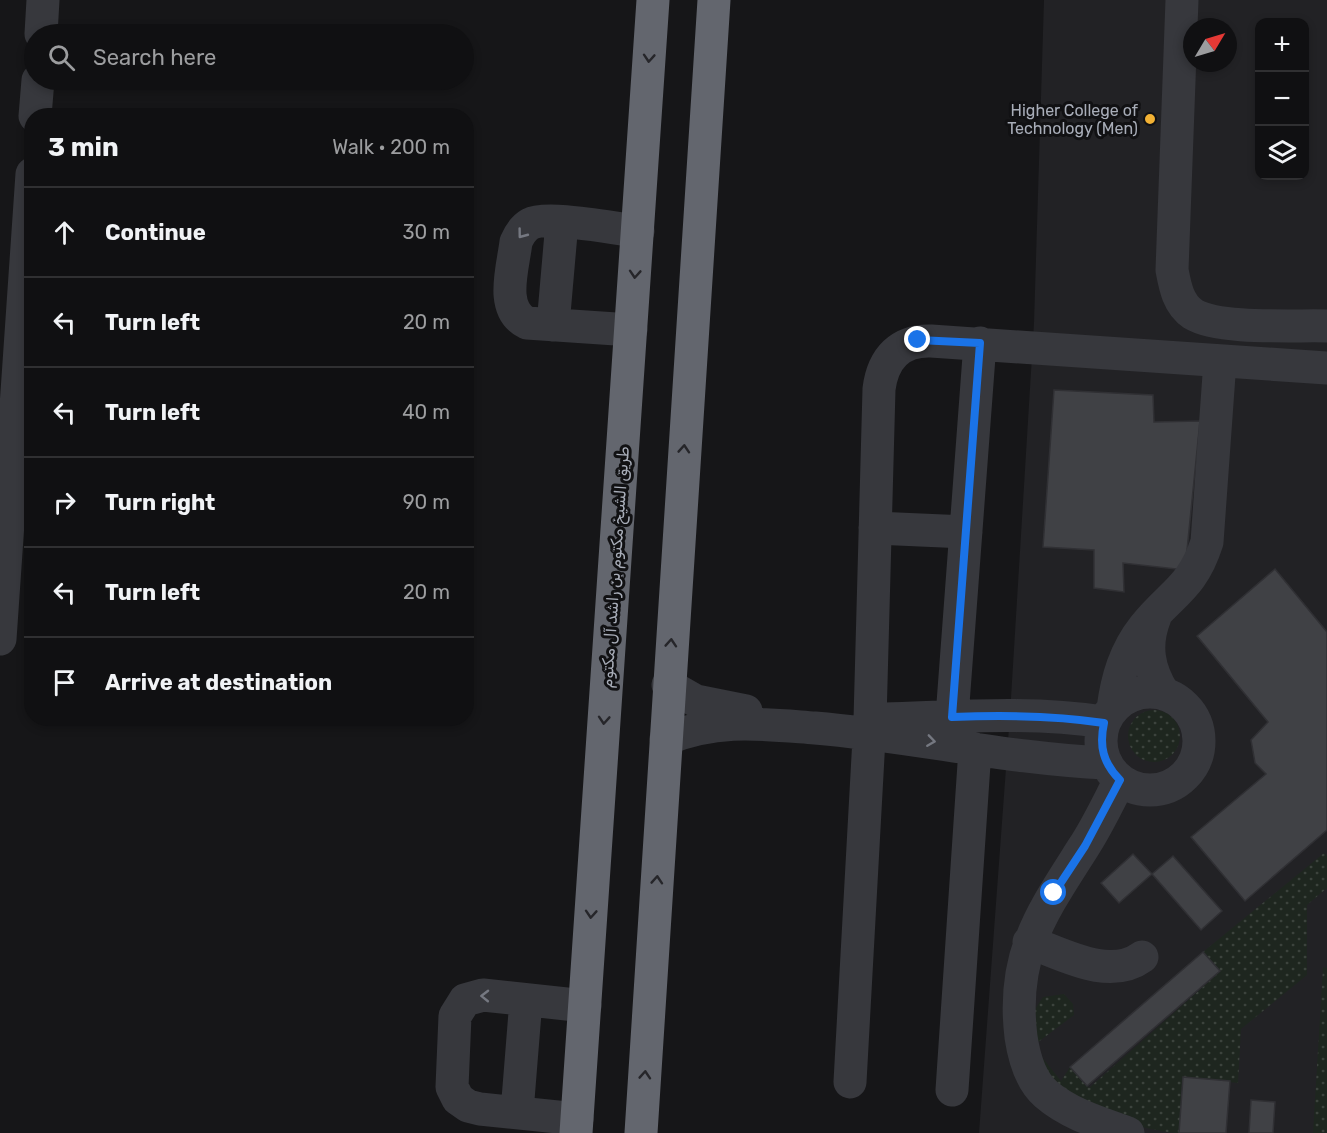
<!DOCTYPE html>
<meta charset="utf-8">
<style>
:root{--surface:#101012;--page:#1e1e20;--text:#f1f3f6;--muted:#9c9d9f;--line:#303032}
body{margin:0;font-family:Rubik,Cairo,sans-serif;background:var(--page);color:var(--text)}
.controls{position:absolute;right:18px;top:18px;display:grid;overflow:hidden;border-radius:12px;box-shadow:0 3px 9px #0003}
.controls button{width:54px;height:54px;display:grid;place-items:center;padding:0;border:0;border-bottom:2px solid var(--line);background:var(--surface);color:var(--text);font:30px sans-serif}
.compass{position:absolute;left:1183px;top:18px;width:54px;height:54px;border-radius:50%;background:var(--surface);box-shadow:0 3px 9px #0003;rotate:52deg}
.stop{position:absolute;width:18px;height:18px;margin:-14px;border:4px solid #1a73e8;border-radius:50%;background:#fff}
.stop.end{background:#1a73e8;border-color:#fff;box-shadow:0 2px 6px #0008}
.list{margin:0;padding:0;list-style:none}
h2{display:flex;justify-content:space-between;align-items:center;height:78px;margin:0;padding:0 24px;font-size:26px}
h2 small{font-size:20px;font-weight:400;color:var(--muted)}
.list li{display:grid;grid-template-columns:39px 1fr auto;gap:18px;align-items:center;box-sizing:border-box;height:90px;padding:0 24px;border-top:2px solid var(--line)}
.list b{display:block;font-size:22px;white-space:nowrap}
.list em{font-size:20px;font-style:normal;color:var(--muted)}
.icon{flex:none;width:33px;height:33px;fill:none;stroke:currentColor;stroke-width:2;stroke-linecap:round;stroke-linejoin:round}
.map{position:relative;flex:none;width:1327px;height:1133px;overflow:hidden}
.search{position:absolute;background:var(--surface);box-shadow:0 3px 9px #0003;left:24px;top:24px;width:450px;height:66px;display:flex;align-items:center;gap:15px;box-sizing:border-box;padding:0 21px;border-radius:33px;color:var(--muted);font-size:22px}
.panel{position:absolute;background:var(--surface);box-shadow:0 3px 9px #0003;left:24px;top:108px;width:450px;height:618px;border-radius:24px}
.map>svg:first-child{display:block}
</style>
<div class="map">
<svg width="1327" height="1133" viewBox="0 0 1327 1133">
<defs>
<pattern id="green-dots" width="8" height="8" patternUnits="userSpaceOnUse" patternTransform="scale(1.5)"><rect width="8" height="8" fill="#1e261f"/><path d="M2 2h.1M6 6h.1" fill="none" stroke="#3c433d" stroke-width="1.8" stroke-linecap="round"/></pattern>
</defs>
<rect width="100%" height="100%" fill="#161618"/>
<path fill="#222225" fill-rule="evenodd" d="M1044,0H1327V1133H979L1010,714L1034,323ZM1260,22H1304V176H1260ZM1192,27H1228V63H1192Z"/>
<path fill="url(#green-dots)" d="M1128 736a26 26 0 1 1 52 0a26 26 0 1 1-52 0Z
M1324,853L1327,856V888L1307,905V975L1241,1029L1238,1083L1183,1077L1179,1133C1157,1133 1068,1110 1053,1094C1048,1090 1046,1079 1043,1073C1029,1042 1021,1027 1043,997L1064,994L1073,1004L1074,1015L1033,1046L1061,1081L1070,1067L1089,1088L1220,972L1203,952Z
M1323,967L1327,968V1133H1313Z"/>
<path fill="#404145" stroke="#303034" stroke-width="1.5" d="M1054,390L1153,395L1154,422L1200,421L1185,570L1123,563L1124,592L1094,588V550L1043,547Z
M1275,569L1327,632V830L1245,901L1191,837L1266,774L1255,763L1251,740L1268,722L1197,636Z
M1133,854L1152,874L1119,903L1101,883Z
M1173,856L1222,911L1201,930L1152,874Z
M1203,952L1220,971L1087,1086L1070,1067Z
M1183,1077L1230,1081L1226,1133H1179Z
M1251,1100L1275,1102L1273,1133H1249Z"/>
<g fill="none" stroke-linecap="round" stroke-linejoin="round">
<path stroke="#37383d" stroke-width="33" d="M1182,0L1172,270C1175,286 1178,304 1193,314C1219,330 1295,325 1327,326
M41,34L43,0
M35,116L38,80
M553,325L562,222
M631,330L527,323C499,309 513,268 516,242C519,235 523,228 530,224C547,215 616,229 638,231
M875,528L966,532
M1155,617C1144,645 1148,669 1164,694
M0,639L32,174
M668,685L696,701L746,711
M1101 741a49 49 0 1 1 98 0a49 49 0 1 1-98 0Z
M1113,709C1117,678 1125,651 1144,627C1171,593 1192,589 1207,542L1220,361
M952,717L980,343
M885,719C958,717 1031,711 1104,722
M666,739C718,718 761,724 815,728C913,736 1008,759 1106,763
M1120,780C1108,803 1097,827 1083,848C1041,914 1011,955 1021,1037C1024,1057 1031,1081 1046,1094C1069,1114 1100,1123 1128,1133
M1029,942C1063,954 1109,981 1142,957
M850,1082L870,720L879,389C883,358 900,340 931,341L1327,368
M952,1090L975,749
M517,1112L526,1000
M577,1119L480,1109L468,1106L458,1099L452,1087L455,1016L465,1000L483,995L585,1006"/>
<path stroke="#63666e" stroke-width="33" d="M576,1133L653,0
M641,1133L714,0"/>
</g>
<defs><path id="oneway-chevron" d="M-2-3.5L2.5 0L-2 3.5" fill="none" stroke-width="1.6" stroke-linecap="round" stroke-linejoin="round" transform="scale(1.5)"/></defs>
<g stroke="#26262a">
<use href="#oneway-chevron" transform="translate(649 58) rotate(94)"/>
<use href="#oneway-chevron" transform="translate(635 274) rotate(94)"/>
<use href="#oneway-chevron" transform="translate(684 449) rotate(-86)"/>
<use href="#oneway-chevron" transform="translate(671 643) rotate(-86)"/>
<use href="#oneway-chevron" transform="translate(604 720) rotate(94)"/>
<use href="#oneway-chevron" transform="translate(657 880) rotate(-86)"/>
<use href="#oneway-chevron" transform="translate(591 914) rotate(94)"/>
<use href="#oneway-chevron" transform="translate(645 1075) rotate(-86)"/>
</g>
<g stroke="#757881">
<use href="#oneway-chevron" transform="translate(522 234) rotate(127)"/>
<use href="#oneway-chevron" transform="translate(931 741) rotate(8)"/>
<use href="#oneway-chevron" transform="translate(485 996) rotate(-179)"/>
</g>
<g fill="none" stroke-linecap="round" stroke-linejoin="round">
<path stroke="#1a73e8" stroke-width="8" d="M918,340L980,343L952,717C1003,715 1053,715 1104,723C1099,746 1103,763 1120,780L1085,846L1054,893"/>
</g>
<circle fill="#f2b134" stroke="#111113" stroke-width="2" cx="1150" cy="119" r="6"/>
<g text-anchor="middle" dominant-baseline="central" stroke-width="6" stroke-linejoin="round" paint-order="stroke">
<g font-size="16" fill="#a8adb8" stroke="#111113" text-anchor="end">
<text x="1138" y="110">Higher College of<tspan x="1138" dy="18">Technology (Men)</tspan></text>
</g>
<g font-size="16" fill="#a8adb8" stroke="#111113">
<text transform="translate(615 567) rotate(-86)">طريق الشيخ مكتوم بن راشد آل مكتوم</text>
</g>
</g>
</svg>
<div class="controls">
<button>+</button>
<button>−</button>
<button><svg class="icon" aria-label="layers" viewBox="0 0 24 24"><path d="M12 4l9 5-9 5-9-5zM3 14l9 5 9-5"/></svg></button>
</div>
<svg class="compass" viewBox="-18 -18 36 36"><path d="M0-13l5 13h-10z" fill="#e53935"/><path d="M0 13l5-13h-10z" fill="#9c9d9f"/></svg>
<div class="stop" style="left:1054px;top:893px"></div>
<div class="stop end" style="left:918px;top:340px"></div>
<div class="search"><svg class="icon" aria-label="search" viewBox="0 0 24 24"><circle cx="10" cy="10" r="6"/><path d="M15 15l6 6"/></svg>Search here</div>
<section class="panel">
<h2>3 min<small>Walk · 200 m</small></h2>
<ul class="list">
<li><svg class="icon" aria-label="ahead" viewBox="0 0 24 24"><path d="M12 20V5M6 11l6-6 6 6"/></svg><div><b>Continue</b></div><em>30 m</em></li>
<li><svg class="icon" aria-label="left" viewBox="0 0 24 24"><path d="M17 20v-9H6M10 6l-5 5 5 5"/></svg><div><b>Turn left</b></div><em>20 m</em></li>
<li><svg class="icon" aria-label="left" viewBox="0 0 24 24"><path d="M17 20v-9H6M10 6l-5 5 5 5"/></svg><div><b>Turn left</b></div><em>40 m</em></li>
<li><svg class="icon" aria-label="right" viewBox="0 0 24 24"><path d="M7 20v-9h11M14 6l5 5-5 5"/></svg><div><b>Turn right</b></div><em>90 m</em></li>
<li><svg class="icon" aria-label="left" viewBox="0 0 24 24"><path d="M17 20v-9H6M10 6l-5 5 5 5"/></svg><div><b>Turn left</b></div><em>20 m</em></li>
<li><svg class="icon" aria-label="arrive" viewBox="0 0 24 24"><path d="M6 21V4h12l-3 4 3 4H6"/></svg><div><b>Arrive at destination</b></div></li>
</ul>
</section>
</div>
